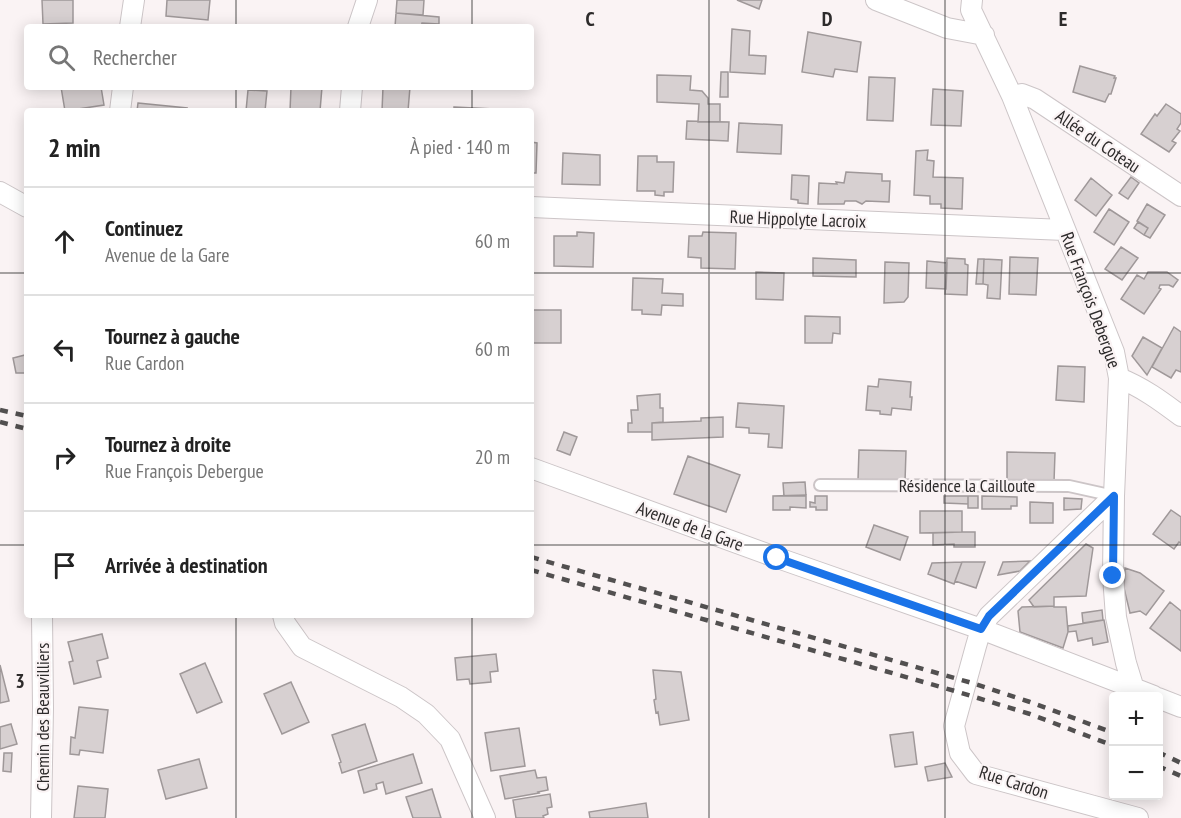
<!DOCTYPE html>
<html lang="fr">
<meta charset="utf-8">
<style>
:root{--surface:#fff;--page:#f6f6f6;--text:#222;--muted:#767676;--line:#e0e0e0}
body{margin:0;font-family:"PT Sans Narrow",sans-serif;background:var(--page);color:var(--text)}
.controls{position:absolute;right:18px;bottom:18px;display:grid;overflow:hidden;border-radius:6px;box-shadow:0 3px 15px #0003}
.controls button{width:54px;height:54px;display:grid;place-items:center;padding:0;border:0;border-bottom:2px solid var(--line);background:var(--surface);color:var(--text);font:30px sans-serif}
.stop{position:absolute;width:18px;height:18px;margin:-14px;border:4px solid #1a73e8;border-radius:50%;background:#fff}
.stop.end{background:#1a73e8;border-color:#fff;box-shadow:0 2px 6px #0008}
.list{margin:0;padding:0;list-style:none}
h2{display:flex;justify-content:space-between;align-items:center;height:78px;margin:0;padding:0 24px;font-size:26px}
h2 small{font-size:20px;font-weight:400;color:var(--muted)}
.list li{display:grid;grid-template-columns:39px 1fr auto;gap:18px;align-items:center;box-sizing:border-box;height:108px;padding:0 24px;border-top:2px solid var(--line)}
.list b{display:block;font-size:22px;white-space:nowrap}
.list p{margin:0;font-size:20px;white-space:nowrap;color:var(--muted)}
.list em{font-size:20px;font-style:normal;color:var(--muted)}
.icon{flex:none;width:33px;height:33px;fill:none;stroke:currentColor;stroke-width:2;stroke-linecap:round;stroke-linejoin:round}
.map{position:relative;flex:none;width:1181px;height:818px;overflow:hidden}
.search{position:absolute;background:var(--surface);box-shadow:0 3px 15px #0003;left:24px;top:24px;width:510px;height:66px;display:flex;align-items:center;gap:15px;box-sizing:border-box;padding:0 21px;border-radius:6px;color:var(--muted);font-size:22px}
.panel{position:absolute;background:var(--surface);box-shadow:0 3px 15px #0003;left:24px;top:108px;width:510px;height:510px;border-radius:6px}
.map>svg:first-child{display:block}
</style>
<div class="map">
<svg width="1181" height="818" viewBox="0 0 1181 818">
<rect width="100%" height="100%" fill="#faf3f4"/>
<path fill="#d7d0d1" stroke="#9f9899" stroke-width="1.5" d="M42,0H73V23L43,24Z
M167,0H210L208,20L166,16Z
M397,0H424L423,15L396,13Z
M737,0H762L759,9Z
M396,13L439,17V24L422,23L421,27H395Z
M732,29L750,31L749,55L766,56L765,74L730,72Z
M808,32L861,42L857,72L835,69L833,77L802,72Z
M1080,66L1115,76L1114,78H1116L1111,94H1109L1105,102L1073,92Z
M721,72H728V97H720Z
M657,75L691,76L690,90L702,91L708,98V104H720V122H698L699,104L657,102Z
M869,77L895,78L893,121L867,120Z
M61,87H101L104,105L65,111Z
M291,87H322L320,111H290Z
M383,87H410L408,111H382Z
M933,89L963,91L961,126L931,125Z
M248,90L267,91L265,111H246Z
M138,103L187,108L186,111H137Z
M1166,104L1181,114V123L1177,129L1180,131L1172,141L1176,143L1169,152L1141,134L1155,114L1157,116Z
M454,107L494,109V111H454Z
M687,121L729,122L728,141L686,139Z
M739,123L782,125L781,154L737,152Z
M531,142L537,143L536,173H531Z
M928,150L927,160L934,161L933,177L963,178L962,209L941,208V204H930V196L914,195L916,151Z
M563,153L600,155V185L562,184Z
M638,156H657V162H674L673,192H664V196L655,195V191H637Z
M846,172L882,174V181H890L889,202L866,201L862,204L856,201H845L844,204H818L819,183L837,184L836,182L844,183Z
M792,175L809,176L808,204L798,203V200L791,199Z
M1131,177L1139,183L1128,199L1119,193Z
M1091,178L1112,195L1096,216L1075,200Z
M1147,204L1165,215L1150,238L1144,235L1148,228L1137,221Z
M1109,209L1129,222L1114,245L1094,232Z
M1138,222L1148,228L1144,235L1134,228Z
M577,232L594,233L593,267L554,266V236H577Z
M703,232L736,233L735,269L701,268V258L688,257L689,236H702Z
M1121,247L1138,258L1122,280L1105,269Z
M1010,257L1038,258L1036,295L1009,294Z
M813,258L856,260V277L813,276Z
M947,258L965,259V264L968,265L967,295L945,294Z
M978,259H984L983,284H976Z
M984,259L1002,260L1000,299L987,298L988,285L983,284Z
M927,261L947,263L946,289L926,288Z
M885,262L909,263L908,297L904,302L884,303Z
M756,272L784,273L783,300L756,299Z
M1148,272H1167L1178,280L1173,287L1169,285H1160L1159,288L1161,289L1144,314L1121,299L1137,275L1144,279Z
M633,278L663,279L662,293L683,294V306L662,305L661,315L642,314V310H632Z
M531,310H561V343H531Z
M805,316L840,317V334L833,333L832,343H805Z
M1174,327L1181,332V372L1176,370L1171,378L1152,367Z
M1143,337L1162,348L1147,375L1132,356Z
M25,355L27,362V373H16L13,358Z
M1058,366L1085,367L1084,402L1056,400Z
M879,379L911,382L910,397H912L911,410L892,408L891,415L880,414V411L866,410L868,386L878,387Z
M660,394V408H663V422L652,423V432H628V423H632L631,410H638L637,396Z
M738,403L784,406L782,448L768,447L769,434L749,433V428L736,427Z
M723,417V437L652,440V423L701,421V418Z
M564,432L577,437L570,455L557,450Z
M859,450L906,451L905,482L858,480Z
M1007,452L1055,453L1054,482L1007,481Z
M688,456L740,475L726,512L674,494Z
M805,482L806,496H784L783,483Z
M806,495V508L790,507V510H773V496Z
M815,496H827V510H816V507H810V502L815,503Z
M944,496H968V504L944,503Z
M968,496H978V508H968Z
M982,496L1017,497V506H1011V509H982Z
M1064,498L1082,499L1081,509L1064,510Z
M1030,502L1053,503V523H1030Z
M1171,510L1181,517V544L1179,542L1174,549L1153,534Z
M920,511H962V532L920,533Z
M874,525L908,537L900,560L866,547Z
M962,532H975V547H954V544L933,545V533Z
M1086,544L1093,548L1086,596L1054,597V606L1034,607L1029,600Z
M1030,561L1020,571L998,575L1003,562Z
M962,562L954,584L928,574L932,563Z
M962,562H985L976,588L955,581Z
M1125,568L1140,573L1164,591L1146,615L1140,611L1130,613L1124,588Z
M1170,602L1181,611V651L1150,628Z
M1054,606V607H1066L1068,632L1063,648L1020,632L1018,611L1022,607Z
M1102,610L1103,620L1083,623L1082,613Z
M1104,620L1108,642L1093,645L1092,638L1078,641L1076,631L1068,632V626Z
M102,634L108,658L97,661L101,677L74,684L69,662L73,661L68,642Z
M496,654L498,671L490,672L491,682L470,684L469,679L457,680L455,658Z
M205,663L222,702L197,713L180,674Z
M0,665L9,701L0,703Z
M653,670L681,672L689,720L660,725L658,712L656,713L654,700L656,699Z
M291,682L309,722L282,734L264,694Z
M79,707L108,710L103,753L80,750L79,755L70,754L71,737L75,738Z
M11,724L17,744L0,749V727Z
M365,724L377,761L342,773L339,763L341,762L332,735Z
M519,728L525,766L491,771L485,733Z
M913,732L917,764L895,767L890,735Z
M4,753H12L11,772L3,771Z
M413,754L422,783L386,794L383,782L376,784L377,789L364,793L358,771Z
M199,759L207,788L166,799L158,770Z
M945,763L952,777L928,781L925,767Z
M535,770L537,778L546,777L548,790L538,792L539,793L505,799L500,776Z
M78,786L108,789L105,818H74Z
M432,789L441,818H413L406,797Z
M550,794L552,807L547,808L548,814L543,816L544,818H516L513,800Z
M646,803L648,818H590L589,812Z"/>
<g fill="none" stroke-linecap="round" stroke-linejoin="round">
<g stroke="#ccc5c7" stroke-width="14">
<path id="lane" d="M820,485L1069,486L1114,496"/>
</g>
<g stroke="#ccc5c7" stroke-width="22">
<path id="street" d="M876,0L947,28L984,35
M972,0L971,10L1012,96L1114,352L1119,378L1114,496L1113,576L1116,617L1126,663L1134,689
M130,27L134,0
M358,27L367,0
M1012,96L1022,94L1035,99L1181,196
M120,111L123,87
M350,111L352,87
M0,192L27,207
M531,207L1065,230
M1119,378C1142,387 1161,401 1181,416
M531,468L778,558L981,629L1154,696
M1114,496L989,616L981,629L976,646L954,726L960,753L976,774L1138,818
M283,615L285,623L302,647L401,697L426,714L450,739L485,818
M1158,698L1181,707
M41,818L43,708L42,615"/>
</g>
<use href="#lane" stroke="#fff" stroke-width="10"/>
<use href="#street" stroke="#fff" stroke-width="20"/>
<path stroke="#525050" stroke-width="4.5" stroke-dasharray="8 8" stroke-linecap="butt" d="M0,410L27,416
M0,422L27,429
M531,557L972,683L1030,702L1114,733
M531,570L955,691L1030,714L1114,746
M1158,752L1181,763
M1158,766L1181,776"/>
</g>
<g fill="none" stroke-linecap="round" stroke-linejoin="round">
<path stroke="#1a73e8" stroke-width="8" d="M777,558L981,629L989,616L1114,496L1113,576"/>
</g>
<path fill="none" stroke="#2d2b2b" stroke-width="1.5" stroke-opacity="0.55" d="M236,0V27M472,0V27M709,0V818M945,0V818M236,87V111M472,87V111M0,273H27M531,273H1181M0,545H27M531,545H1181M236,615V818M472,615V818"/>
<g text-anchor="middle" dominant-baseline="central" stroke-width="4.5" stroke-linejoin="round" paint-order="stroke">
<g font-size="18" fill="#2d2b2b" stroke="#faf3f4">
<text transform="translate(1098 141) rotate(34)">Allée du Coteau</text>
<text transform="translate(798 219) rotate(2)">Rue Hippolyte Lacroix</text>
<text transform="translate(1091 300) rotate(70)">Rue François Debergue</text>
<text x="967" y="485">Résidence la Cailloute</text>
<text transform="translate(690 526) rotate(20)">Avenue de la Gare</text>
<text transform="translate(42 717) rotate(-90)">Chemin des Beauvilliers</text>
<text transform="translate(1014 782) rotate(18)">Rue Cardon</text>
</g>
</g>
<g font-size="20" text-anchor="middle" font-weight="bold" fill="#2d2b2b" stroke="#faf3f4" stroke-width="4.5" stroke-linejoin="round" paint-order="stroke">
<text x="590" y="26">C</text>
<text x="827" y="26">D</text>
<text x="1063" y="26">E</text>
<text x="20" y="688">3</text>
</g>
</svg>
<div class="controls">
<button>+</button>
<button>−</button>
</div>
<div class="stop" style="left:777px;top:558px"></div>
<div class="stop end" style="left:1113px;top:576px"></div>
<div class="search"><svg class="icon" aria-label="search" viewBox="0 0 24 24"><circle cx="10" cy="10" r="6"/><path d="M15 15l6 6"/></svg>Rechercher</div>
<section class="panel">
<h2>2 min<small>À pied · 140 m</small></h2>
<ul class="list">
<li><svg class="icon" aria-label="ahead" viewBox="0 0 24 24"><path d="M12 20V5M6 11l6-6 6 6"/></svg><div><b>Continuez</b><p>Avenue de la Gare</p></div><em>60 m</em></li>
<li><svg class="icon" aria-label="left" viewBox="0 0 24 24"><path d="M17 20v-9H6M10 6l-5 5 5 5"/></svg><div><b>Tournez à gauche</b><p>Rue Cardon</p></div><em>60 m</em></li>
<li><svg class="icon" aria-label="right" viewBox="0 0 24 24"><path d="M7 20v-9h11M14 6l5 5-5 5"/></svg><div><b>Tournez à droite</b><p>Rue François Debergue</p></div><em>20 m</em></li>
<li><svg class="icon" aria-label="arrive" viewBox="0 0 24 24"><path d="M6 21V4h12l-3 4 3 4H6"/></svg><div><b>Arrivée à destination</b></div></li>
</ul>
</section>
</div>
